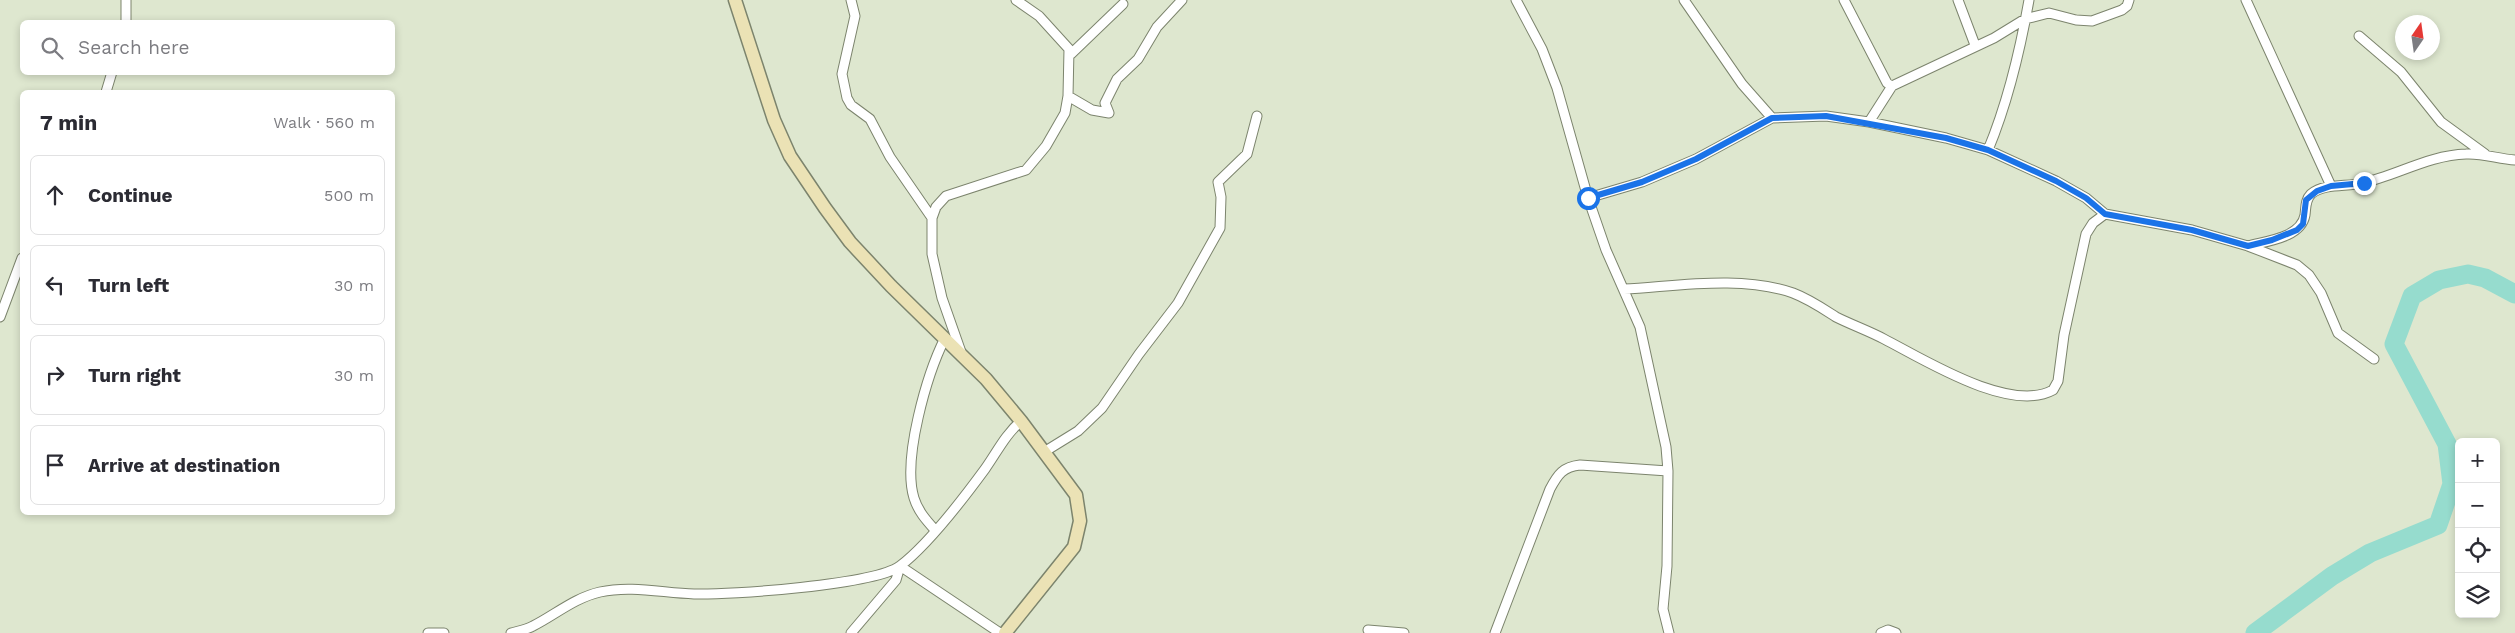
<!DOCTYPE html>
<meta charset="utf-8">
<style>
:root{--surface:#fff;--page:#f2f2f3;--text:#2b2b33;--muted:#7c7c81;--line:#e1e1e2}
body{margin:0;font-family:"Work Sans",sans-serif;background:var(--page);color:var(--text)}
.controls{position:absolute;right:15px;bottom:15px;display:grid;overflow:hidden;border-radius:8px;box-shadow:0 2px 8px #0003}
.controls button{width:45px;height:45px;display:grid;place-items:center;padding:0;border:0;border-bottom:1px solid var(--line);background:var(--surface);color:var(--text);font:25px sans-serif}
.compass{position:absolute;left:2395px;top:15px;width:45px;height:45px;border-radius:50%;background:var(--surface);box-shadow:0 2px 8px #0003;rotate:13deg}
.stop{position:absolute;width:15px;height:15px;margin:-11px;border:4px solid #1a73e8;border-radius:50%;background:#fff}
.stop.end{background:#1a73e8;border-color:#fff;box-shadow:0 1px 5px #0008}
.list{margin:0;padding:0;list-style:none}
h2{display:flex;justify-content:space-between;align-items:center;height:65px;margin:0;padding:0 20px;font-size:21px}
h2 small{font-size:16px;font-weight:400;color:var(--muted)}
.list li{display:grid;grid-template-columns:32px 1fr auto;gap:15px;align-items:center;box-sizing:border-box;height:80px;margin:0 10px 10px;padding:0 10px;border:1px solid var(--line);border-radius:8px}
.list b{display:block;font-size:19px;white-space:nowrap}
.list em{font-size:16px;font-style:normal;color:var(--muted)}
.icon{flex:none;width:28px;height:28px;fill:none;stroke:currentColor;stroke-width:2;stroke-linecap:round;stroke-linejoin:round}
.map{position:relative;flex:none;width:2515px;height:633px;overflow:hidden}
.search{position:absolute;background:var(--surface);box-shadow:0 2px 8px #0003;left:20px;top:20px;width:375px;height:55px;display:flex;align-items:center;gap:12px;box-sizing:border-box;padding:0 18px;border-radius:8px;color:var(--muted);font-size:19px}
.panel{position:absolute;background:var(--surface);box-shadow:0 2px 8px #0003;left:20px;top:90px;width:375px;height:425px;border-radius:8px}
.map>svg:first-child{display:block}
</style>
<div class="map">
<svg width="2515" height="633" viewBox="0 0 2515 633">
<rect width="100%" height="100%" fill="#dee7cf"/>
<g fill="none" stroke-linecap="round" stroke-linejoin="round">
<path stroke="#96dcce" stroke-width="19" d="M2255,633L2332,576L2370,553L2438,525L2452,484L2447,444L2394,344L2412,296L2439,280L2468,274L2485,278L2515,294"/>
<g stroke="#7c846d" stroke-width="11">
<path id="street" d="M851,0L855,16L842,74L847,98L851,105L870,119L890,157L932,218
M1516,0L1542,49L1557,88L1588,198L1606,250L1640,327L1666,447L1668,471L1667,566L1663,609L1669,633
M1684,0L1742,84L1772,118
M1844,0L1887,83L1892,86
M1958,0L1975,45
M2246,0L2331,186
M126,22V0
M2359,36L2401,72L2441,122L2485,154
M1071,54L1123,4
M106,92L112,72
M1068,96L1092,110L1109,113L1105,103L1117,79L1138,59L1157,27L1182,0
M1869,122L1946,138L1988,150L2056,181L2086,198L2105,214L2192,230L2248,246L2297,265L2309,275L2321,293L2338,333L2374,359
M1988,150C2008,102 2020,51 2029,0
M1588,198L1642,182L1696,159L1772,118L1826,116L1869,122L1892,86L1994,38L2025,19L2049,13L2076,20L2092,21L2122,10L2127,6L2129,0
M2248,246C2266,241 2301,238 2305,215C2306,208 2305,200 2311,194C2325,183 2346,187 2363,183C2397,175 2430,155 2466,154C2482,153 2499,159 2515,160
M1624,289C1679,286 1740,275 1793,293C1809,299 1822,308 1836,317C1852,325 1869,331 1884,339C1923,359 2010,414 2053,390L2058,381L2064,335L2086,234L2093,223L2105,214
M0,317L22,258
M961,352L942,298L932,254V218L936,207L946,196L1026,170L1046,146L1065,113L1068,96L1069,49L1039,16L1016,0
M1044,452L1078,431L1102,408L1139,354L1178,303L1220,228L1221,197L1218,182L1247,154L1257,116
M935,530C926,520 918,511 914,498C902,459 927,374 945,338
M1368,630L1404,633
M428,633H444
M511,633C518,631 526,630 533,626C555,615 574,598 600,592C631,585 663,593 694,594C730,595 874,585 900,566C929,544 963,499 985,469C997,452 1005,435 1021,421
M851,633L896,580L900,566L1000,633
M1495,633L1550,489C1558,474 1563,467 1580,465L1668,471
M1881,633L1888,630L1896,633"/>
</g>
<g stroke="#7c846d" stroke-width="15">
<path id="secondary" d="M735,0L774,120L790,156L825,208L850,242L891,286L986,379L1021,421L1076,495L1080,521L1074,547L1005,633"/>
</g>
<use href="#street" stroke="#fff" stroke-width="9"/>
<use href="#secondary" stroke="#ebe2b5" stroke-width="12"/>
</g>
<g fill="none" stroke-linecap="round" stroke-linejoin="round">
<path stroke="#1a73e8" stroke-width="6" d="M1588,198L1642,182L1696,159L1772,118L1826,116L1946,138L1988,150L2056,181L2086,198L2105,214L2192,230L2248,246L2272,240L2297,230L2303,224L2306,200L2317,191L2331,186L2364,183"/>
</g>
</svg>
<div class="controls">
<button>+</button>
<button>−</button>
<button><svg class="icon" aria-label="locate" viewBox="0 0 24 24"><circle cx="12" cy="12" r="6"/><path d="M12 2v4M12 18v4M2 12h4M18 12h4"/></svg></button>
<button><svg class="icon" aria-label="layers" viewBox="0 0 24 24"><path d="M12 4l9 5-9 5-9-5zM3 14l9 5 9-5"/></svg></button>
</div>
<svg class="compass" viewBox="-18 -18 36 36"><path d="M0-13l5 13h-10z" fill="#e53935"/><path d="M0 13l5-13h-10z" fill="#7c7c81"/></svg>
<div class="stop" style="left:1588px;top:198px"></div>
<div class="stop end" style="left:2364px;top:183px"></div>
<div class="search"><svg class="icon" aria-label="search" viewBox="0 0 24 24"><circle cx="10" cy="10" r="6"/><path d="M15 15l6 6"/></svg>Search here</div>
<section class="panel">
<h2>7 min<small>Walk · 560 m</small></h2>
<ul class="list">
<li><svg class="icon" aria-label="ahead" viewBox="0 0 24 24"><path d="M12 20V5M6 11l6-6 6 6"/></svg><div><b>Continue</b></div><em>500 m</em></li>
<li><svg class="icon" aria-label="left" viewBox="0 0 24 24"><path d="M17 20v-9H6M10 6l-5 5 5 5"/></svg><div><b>Turn left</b></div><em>30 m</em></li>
<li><svg class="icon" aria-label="right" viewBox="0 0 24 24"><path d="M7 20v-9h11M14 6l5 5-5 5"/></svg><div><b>Turn right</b></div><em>30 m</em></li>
<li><svg class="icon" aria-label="arrive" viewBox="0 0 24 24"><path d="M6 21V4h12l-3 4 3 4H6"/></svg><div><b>Arrive at destination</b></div></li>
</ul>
</section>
</div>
